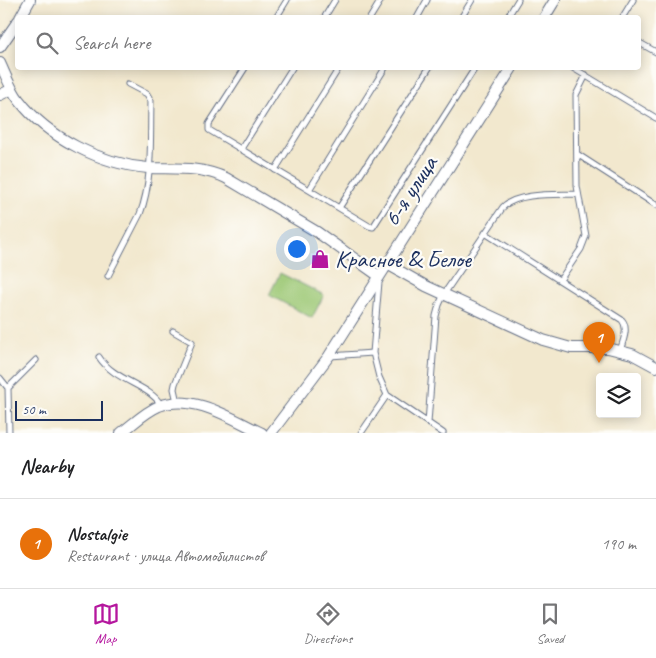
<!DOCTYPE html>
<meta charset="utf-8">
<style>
:root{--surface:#fff;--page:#f2f2f2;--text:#202124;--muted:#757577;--line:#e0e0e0;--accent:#b5179e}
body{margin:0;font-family:Caveat,sans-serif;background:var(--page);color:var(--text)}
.controls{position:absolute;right:15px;bottom:15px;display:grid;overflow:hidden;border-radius:5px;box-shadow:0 2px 12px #0003}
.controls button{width:45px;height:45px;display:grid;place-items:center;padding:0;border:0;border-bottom:1px solid var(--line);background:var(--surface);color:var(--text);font:25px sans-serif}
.scale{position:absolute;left:15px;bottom:12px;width:88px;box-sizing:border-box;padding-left:5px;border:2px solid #1b2f5e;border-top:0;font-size:14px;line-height:18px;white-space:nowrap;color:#1b2f5e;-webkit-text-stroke:4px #fdfcf7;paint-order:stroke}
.you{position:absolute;left:296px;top:248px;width:18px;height:18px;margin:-12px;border:4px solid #fff;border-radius:50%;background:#1a73e8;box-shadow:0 0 0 8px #1a73e833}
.badge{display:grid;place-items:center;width:32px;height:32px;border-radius:50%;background:var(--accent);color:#fff;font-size:16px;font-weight:700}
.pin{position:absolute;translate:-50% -41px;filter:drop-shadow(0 1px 2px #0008)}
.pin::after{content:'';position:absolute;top:26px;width:18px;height:15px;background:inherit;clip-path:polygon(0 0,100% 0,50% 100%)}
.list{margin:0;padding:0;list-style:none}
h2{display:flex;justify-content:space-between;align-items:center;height:65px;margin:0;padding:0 20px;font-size:21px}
h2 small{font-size:16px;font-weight:400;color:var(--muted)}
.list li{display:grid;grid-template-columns:32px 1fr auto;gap:15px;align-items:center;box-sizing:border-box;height:90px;padding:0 20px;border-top:1px solid var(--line)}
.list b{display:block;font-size:19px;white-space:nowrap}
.list p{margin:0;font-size:16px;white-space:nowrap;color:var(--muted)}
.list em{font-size:16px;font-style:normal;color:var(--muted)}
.icon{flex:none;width:28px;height:28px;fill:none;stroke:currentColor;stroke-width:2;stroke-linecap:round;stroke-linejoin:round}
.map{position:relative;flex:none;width:656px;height:433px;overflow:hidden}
.search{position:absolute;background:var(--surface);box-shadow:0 2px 12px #0003;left:15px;right:15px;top:15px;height:55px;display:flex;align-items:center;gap:12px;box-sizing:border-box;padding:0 18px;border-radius:5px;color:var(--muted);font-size:19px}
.sheet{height:155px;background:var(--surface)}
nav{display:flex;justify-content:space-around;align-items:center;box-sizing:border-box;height:70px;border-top:1px solid var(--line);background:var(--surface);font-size:14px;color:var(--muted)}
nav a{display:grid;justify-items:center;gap:2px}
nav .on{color:var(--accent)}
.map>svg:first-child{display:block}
</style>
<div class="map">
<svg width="656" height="433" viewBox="0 0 656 433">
<rect width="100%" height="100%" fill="#fdfcf7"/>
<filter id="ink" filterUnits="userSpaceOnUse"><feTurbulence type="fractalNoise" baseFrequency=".02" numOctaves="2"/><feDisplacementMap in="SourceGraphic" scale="10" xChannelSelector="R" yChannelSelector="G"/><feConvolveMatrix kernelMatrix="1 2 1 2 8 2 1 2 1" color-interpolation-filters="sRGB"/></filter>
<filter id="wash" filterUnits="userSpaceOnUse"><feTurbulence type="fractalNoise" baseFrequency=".0096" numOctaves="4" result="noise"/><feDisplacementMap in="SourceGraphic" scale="20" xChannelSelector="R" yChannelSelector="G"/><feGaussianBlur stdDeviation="1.12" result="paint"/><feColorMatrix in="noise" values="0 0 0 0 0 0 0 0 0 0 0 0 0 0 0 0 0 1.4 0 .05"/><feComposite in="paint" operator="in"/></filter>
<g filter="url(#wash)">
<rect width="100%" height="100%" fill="#f2e8ce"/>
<path fill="#9cc875" stroke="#5c7c6a" d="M280,273L324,295L312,318L269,295Z"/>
</g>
<g filter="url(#ink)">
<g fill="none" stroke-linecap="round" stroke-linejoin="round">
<g stroke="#667085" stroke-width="7">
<path id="service" d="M276,18L287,0
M324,18L335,0
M370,18L381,0
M417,18L427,0
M461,18L472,0
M507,18L518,0
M622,18L633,0
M638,42L656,52
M245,68L209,124V130L369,226L373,227L475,68
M573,68L656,118
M241,149L292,68
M577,154L656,205
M275,170L339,68
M309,190L385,68
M339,208L429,68
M485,233L622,320C629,328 623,341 620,351
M108,276L140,214C153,181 150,137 151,101L147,94L128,84
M560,280L581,249L586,236L577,186L576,95L586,75
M173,331L192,342L175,384L174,389L177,402
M373,353L379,282
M330,356L373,353L379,377L387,395L443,433
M99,357C114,381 150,385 161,405
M0,378L8,388L9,433
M8,388L36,360
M428,423L436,316L439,305L444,294L503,207C518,192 557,195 578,194
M361,433L387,395"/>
</g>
<g stroke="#667085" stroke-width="12">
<path id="minor" d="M20,18L30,0
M544,18L555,0
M0,47L18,21
M0,63C6,76 11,90 19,100C48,138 101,164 148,168C176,169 200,166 226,178L317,232L379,276
M0,95L12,89
M387,264L426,286L543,340L571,348H608L632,354L656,367
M121,433C133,424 145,412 159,406C194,393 232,419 262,433
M271,433L329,356L512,68"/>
</g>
<use href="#service" stroke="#fff" stroke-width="5"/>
<use href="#minor" stroke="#fff" stroke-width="10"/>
</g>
</g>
<defs>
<g id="shop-bare" transform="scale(1.5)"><path d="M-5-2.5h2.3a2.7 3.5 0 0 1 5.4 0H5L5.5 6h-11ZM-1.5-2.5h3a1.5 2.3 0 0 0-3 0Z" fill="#b5179e" stroke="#fdfcf7" stroke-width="2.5" paint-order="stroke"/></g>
</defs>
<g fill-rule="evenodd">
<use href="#shop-bare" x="320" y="259"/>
</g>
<g text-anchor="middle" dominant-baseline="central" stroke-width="4.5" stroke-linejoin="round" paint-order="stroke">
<g font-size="24" fill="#1b2f5e" stroke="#fdfcf7">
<text transform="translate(410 191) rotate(-57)">6-я улица</text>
</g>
<g font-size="24" fill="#1b2f5e" stroke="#fdfcf7" text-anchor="start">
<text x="335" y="259">Красное &amp; Белое</text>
</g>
</g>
</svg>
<div class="controls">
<button><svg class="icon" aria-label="layers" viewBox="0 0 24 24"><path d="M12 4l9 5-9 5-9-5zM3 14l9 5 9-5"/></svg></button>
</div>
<div class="scale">50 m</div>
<div class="you"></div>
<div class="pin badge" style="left:599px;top:363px;background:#e8710a">1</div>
<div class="search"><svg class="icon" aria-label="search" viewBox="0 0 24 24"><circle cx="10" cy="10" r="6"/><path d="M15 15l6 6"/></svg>Search here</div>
</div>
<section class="sheet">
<h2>Nearby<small></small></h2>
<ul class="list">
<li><span class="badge" style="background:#e8710a">1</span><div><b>Nostalgie</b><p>Restaurant · улица Автомобилистов</p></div><em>190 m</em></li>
</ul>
</section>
<nav>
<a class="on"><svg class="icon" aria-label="map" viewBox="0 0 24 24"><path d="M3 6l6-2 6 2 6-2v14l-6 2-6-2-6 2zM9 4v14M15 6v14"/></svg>Map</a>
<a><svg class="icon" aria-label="directions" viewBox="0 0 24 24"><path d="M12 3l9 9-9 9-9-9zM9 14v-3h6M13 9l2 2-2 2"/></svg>Directions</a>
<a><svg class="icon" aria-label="saved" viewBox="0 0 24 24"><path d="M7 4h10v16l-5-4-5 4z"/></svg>Saved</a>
</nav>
